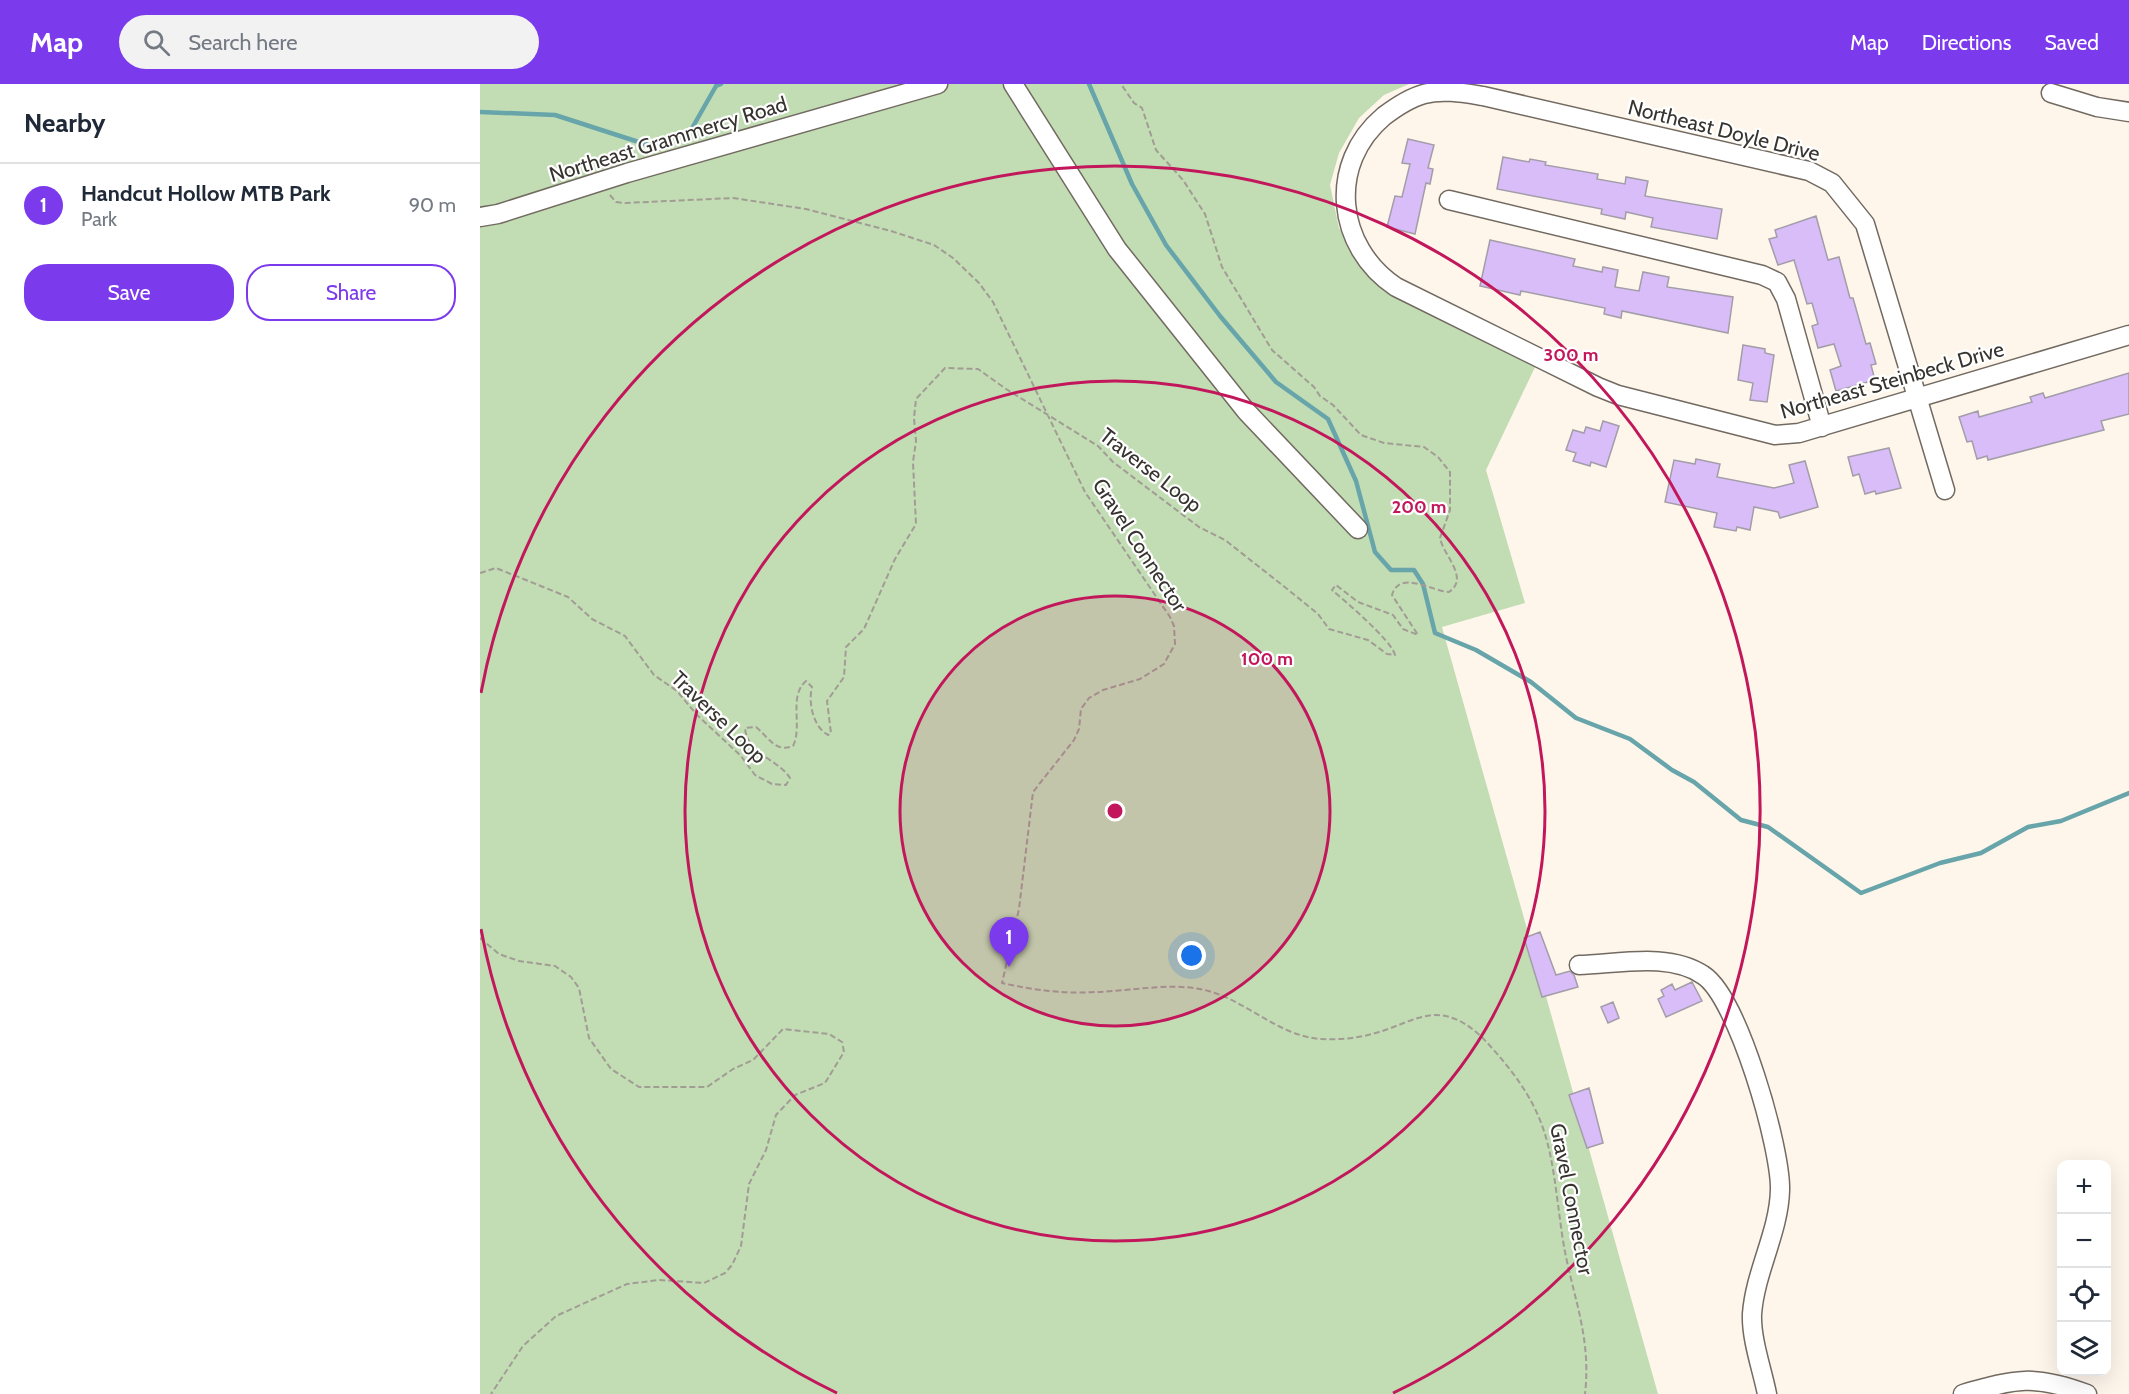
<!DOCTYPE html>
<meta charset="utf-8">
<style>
:root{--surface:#fff;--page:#f2f2f3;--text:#1f2937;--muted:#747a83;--line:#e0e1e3;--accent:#7c3aed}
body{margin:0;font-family:Cabin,sans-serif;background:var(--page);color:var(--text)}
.controls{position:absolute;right:18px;bottom:18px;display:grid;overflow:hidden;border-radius:12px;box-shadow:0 6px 24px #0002}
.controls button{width:54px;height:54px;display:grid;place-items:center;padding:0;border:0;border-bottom:2px solid var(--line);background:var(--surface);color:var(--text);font:30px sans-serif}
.you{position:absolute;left:712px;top:872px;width:21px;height:21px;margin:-15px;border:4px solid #fff;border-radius:50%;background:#1a73e8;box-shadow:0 0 0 9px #1a73e833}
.badge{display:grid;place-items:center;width:39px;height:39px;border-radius:50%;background:var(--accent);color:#fff;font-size:20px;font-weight:700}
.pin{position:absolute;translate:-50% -50px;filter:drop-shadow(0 2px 3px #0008)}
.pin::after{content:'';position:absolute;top:32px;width:21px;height:18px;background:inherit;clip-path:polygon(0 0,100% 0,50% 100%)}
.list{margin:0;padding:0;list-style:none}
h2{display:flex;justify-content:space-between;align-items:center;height:78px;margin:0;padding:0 24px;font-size:26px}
h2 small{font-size:20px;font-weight:400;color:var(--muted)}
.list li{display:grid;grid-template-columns:39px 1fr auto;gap:18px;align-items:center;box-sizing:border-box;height:84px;padding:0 24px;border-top:2px solid var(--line)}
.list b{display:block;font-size:22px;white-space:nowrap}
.list p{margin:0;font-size:20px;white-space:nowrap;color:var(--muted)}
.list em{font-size:20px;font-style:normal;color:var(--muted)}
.actions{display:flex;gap:12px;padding:18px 24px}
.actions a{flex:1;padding:14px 0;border:2px solid var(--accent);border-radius:24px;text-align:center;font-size:21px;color:var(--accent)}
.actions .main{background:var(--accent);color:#fff}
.icon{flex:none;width:33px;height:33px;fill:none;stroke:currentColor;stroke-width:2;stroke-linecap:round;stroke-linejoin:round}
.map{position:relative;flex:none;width:1649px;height:1310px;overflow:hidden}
header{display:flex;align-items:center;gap:36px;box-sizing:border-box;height:84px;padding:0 30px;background:var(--accent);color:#fff}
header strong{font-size:28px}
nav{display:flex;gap:33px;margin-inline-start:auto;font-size:21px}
.search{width:420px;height:54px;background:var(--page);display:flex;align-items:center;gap:15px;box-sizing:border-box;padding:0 21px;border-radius:33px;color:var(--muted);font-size:22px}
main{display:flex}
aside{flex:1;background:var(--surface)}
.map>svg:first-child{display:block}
</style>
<header>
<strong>Map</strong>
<div class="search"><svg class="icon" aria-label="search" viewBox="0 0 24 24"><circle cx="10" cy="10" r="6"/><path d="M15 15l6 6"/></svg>Search here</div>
<nav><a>Map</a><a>Directions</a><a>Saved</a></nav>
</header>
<main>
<aside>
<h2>Nearby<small></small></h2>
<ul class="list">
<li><span class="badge">1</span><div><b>Handcut Hollow MTB Park</b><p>Park</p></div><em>90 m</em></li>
</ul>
<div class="actions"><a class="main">Save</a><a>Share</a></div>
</aside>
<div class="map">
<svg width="1649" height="1310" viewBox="0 0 1649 1310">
<rect width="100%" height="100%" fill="#fef6eb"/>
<path fill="#c2ddb4" d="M0,0H929L904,11L879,34L859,69L850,101L859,144L877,176L897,201L1057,279L1006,386L1045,519L962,543L1178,1310H0Z"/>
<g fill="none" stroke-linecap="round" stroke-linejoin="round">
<path stroke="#67a5aa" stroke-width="4.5" d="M609,0L652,100L686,161L740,232L796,298L848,335L876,397L895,468L911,486H934L943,500L955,549L996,566L1051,598L1096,634L1150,655L1192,686L1214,698L1261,736L1288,743L1381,809L1460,779L1501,769L1548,743L1581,737L1649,709
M0,28L75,31L171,62L211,46L236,2L241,0"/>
</g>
<path fill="#d9bdf8" stroke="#a29da8" stroke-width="1.5" d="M928,55L954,61L948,84L953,85L950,100L946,99L935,150L907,143L915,112L922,113L930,80L922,79Z
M1023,73L1049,78L1050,75L1066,78L1065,81L1118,90L1117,95L1145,100L1146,93L1168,97L1165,112L1242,125L1237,155L1171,143L1173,134L1146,128L1145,135L1121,130L1122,125L1017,105Z
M1336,132L1348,176L1359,173L1370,214H1373L1386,260L1390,259L1396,280L1391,281L1395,296L1356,307L1350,286L1361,282L1354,260L1338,264L1332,242L1338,240L1332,219L1327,220L1314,176L1298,181L1289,155L1297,153L1295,146Z
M1010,156L1095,175L1093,182L1122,188L1123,183L1138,186L1135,203L1159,207L1163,188L1189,193L1187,203L1253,213L1248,249L1142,227L1141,234L1124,230L1125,224L1041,207L1040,211L1000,202Z
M1263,261L1285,265V269L1294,271L1287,318L1270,316L1273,299L1258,296Z
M1649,289V330L1621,337L1624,346L1508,376L1507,372L1497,375L1492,357L1487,358L1479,333L1498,327L1499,333L1552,318L1550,313L1563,309L1565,314Z
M1123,337L1139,342L1126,383L1111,378L1110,382L1093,377L1096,369L1086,366L1093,346L1104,349L1106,343L1120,347Z
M1409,364L1421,404L1396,410L1395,407L1385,410L1379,390L1373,392L1368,373Z
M1216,375L1240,380L1237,393L1294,404L1314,399L1309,381L1325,377L1338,423L1300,434L1298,428L1274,423L1270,446L1257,443L1256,447L1234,443L1237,429L1185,418L1194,376L1215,380Z
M1060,848L1076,891L1090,887L1094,891L1098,903L1062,913L1044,854Z
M1212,898L1222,917L1186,933L1178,915L1184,912L1181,906L1192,900L1195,906Z
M1133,918L1139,934L1128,939L1121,923Z
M1109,1004L1123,1059L1107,1064L1089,1011Z"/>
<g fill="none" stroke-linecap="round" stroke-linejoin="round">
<g stroke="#726a61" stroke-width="21">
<path id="minor" d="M533,0L637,165L766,327L878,445
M1571,9L1617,23L1649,28
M969,116L1282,191L1297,198L1306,215L1342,343
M0,133L18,130L147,89L458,0
M1465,406L1385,140L1352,99L1329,87L1003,12C984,9 963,5 944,10C929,14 916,23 904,32C847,80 856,163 916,203L1118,303L1138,311L1295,351L1319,349L1649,251
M1099,881C1138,880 1189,868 1223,891C1258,913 1301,1064 1300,1106C1299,1148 1275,1188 1272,1230C1271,1255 1282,1285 1287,1310
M1483,1310C1536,1295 1554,1290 1607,1310"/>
</g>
<path stroke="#a19c94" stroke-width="2" stroke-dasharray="6 3" stroke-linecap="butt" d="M130,111L136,118L145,119L253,114L326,125L411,147L454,161L473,174L499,199L513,218L605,408L690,533L694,542L695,560L684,580L660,595L623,606L609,614L601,625L599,645L594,656L553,708L539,825L522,899C553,906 584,910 616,908C650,907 687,899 720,905C764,913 796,952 841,955C860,956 880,954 899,948C917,943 935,932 955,931C979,931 997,947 1012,964C1072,1031 1070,1065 1082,1150C1090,1207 1112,1249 1105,1310
M0,489L16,484L88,513L112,535L145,552L174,591L197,607L217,631L261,672L275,691L292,700L306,701L310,694C299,676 267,670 265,644L276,643C289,654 296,669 313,662C323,642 308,612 326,597L332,603C328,618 333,643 348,651L351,649L347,617L364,593L366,563L384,545L415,475L436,440L433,378L436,357L434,334L436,315L465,284L498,285L526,305L618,362L633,378L719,443L745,456L806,504L838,530L849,545L888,556L907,570L915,571C912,557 865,517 852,506L856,501L878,518L913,531L923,545L938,551L912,511C919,485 954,508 969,508C990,494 963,471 960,454L970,426V388L958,373L944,363L904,359L881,351L853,321L840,312L834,303L792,266L742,183L725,130L703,96L676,66L662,24L654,19L641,0
M0,854L19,870L39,877L75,882L91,893L99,904L109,954L131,985L159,1003H227L253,985L273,976L303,945L349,950L362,958L364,968L345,999L315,1011L296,1031L286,1066L269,1100L261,1162L252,1181L245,1189L224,1199L179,1196L147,1200L76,1232L43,1262L11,1310"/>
<use href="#minor" stroke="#fff" stroke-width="18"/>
</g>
<circle cx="635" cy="727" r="215" fill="#c2185b" fill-opacity=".12"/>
<g fill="none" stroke="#c2185b" stroke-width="3">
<circle cx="635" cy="727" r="215"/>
<circle cx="635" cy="727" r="430"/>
<path d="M357 1309A645 645 0 0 1 1 845M1 609A645 645 0 1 1 913 1309"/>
</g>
<g text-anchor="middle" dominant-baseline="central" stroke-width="4.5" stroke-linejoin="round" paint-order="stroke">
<g font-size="21" fill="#373430" stroke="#fff">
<text transform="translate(1244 46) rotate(14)">Northeast Doyle Drive</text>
<text transform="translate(188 55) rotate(-17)">Northeast Grammercy Road</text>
<text transform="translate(1412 296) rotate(-16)">Northeast Steinbeck Drive</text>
<text transform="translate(671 386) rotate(38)">Traverse Loop</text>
<text transform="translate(660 461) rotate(57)">Gravel Connector</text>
<text transform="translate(239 633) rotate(44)">Traverse Loop</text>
<text transform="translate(1092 1115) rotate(79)">Gravel Connector</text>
</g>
</g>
<circle cx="635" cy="727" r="9" fill="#c2185b" stroke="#fff" stroke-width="3"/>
<g font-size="18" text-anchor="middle" font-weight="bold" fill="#c2185b" stroke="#fff" stroke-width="4.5" stroke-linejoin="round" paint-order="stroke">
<text x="1091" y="277">300 m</text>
<text x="939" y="429">200 m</text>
<text x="787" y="581">100 m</text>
</g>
</svg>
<div class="controls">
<button>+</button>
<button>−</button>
<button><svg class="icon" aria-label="locate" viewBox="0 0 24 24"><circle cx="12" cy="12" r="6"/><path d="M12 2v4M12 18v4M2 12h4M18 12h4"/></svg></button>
<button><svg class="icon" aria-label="layers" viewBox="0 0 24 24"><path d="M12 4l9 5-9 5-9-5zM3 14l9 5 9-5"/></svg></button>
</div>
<div class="you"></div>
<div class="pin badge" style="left:529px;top:883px">1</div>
</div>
</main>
